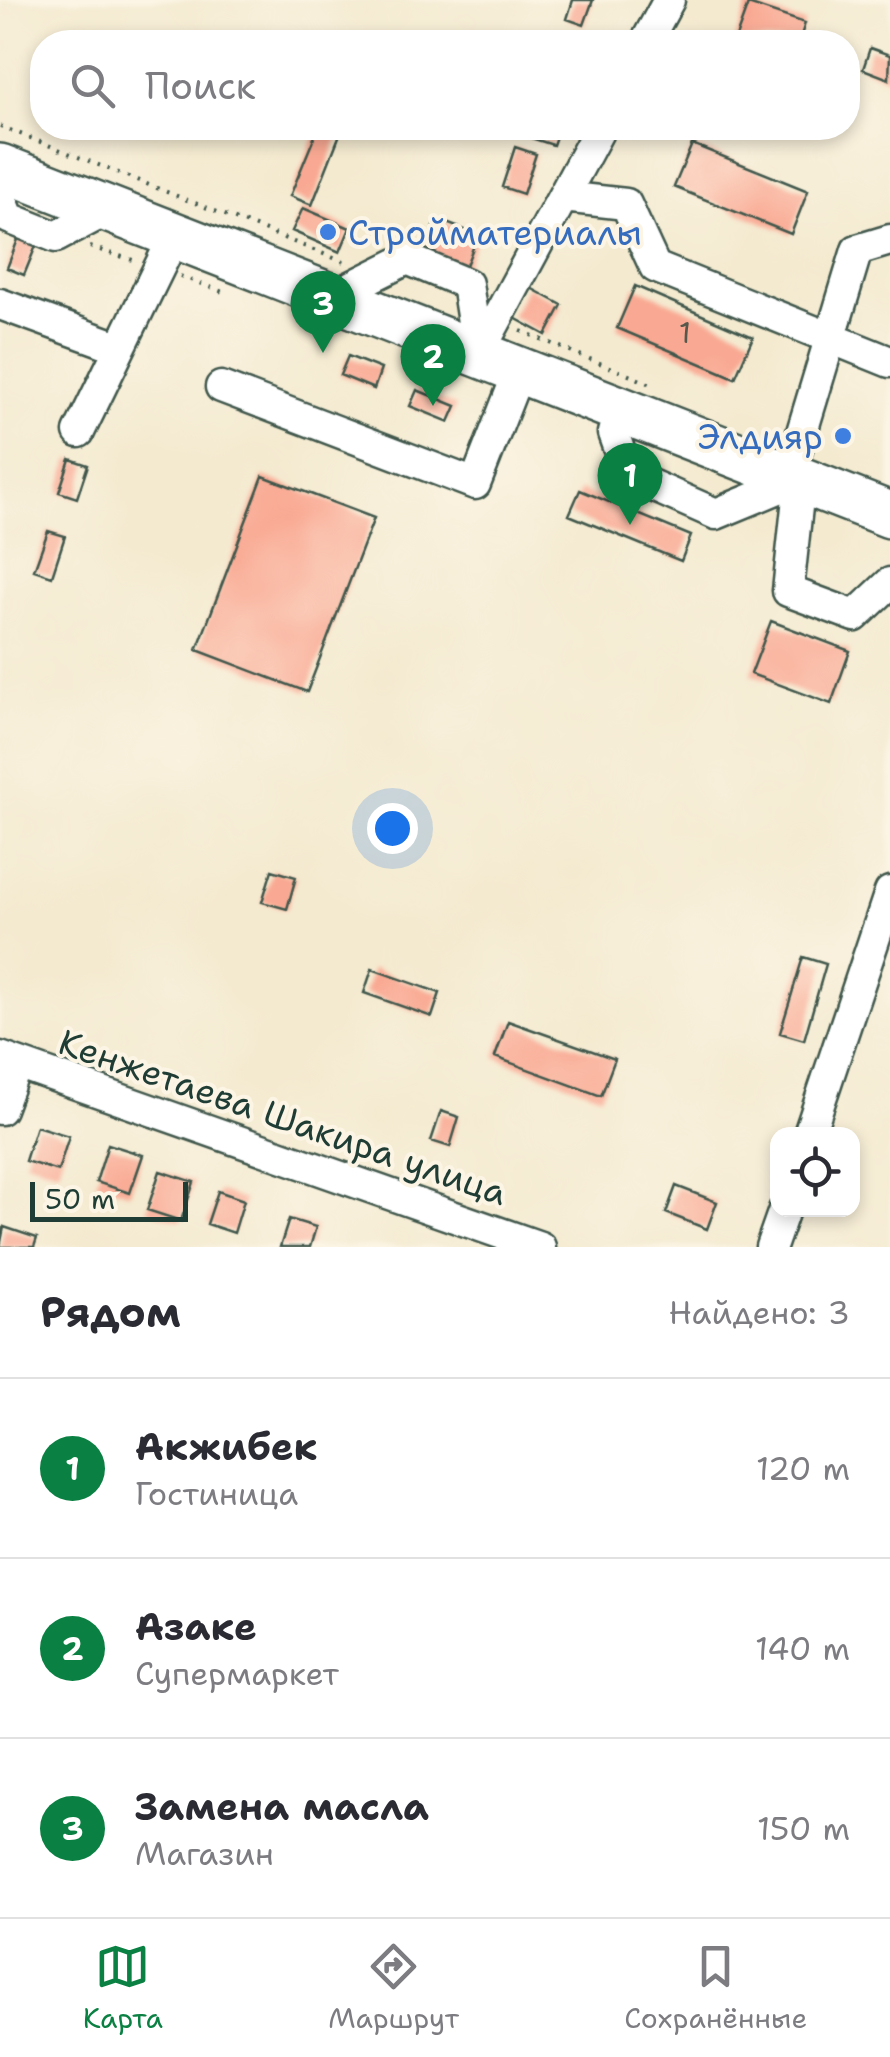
<!DOCTYPE html>
<html lang="ru">
<meta charset="utf-8">
<style>
:root{--surface:#fff;--page:#f7f7f7;--text:#2b2b33;--muted:#7c7c81;--line:#e1e1e2;--accent:#0b8043}
body{margin:0;font-family:"Shantell Sans",sans-serif;background:var(--page);color:var(--text)}
.controls{position:absolute;right:30px;bottom:30px;display:grid;overflow:hidden;border-radius:20px;box-shadow:0 5px 15px #0003}
.controls button{width:90px;height:90px;display:grid;place-items:center;padding:0;border:0;border-bottom:2px solid var(--line);background:var(--surface);color:var(--text);font:50px sans-serif}
.scale{position:absolute;left:30px;bottom:25px;width:158px;box-sizing:border-box;padding-left:10px;border:5px solid #1f3d34;border-top:0;font-size:28px;line-height:35px;white-space:nowrap;color:#1f3d34;-webkit-text-stroke:8px #fcf5e5;paint-order:stroke}
.you{position:absolute;left:392px;top:828px;width:35px;height:35px;margin:-25px;border:8px solid #fff;border-radius:50%;background:#1a73e8;box-shadow:0 0 0 15px #1a73e833}
.badge{display:grid;place-items:center;width:65px;height:65px;border-radius:50%;background:var(--accent);color:#fff;font-size:32px;font-weight:700}
.pin{position:absolute;translate:-50% -82px;filter:drop-shadow(0 2px 5px #0008)}
.pin::after{content:'';position:absolute;top:52px;width:35px;height:30px;background:inherit;clip-path:polygon(0 0,100% 0,50% 100%)}
.list{margin:0;padding:0;list-style:none}
h2{display:flex;justify-content:space-between;align-items:center;height:130px;margin:0;padding:0 40px;font-size:42px}
h2 small{font-size:32px;font-weight:400;color:var(--muted)}
.list li{display:grid;grid-template-columns:65px 1fr auto;gap:30px;align-items:center;box-sizing:border-box;height:180px;padding:0 40px;border-top:2px solid var(--line)}
.list b{display:block;font-size:38px;white-space:nowrap}
.list p{margin:0;font-size:32px;white-space:nowrap;color:var(--muted)}
.list em{font-size:32px;font-style:normal;color:var(--muted)}
.icon{flex:none;width:55px;height:55px;fill:none;stroke:currentColor;stroke-width:2;stroke-linecap:round;stroke-linejoin:round}
.map{position:relative;flex:none;width:890px;height:1247px;overflow:hidden}
.search{position:absolute;background:var(--surface);box-shadow:0 5px 15px #0003;left:30px;right:30px;top:30px;height:110px;display:flex;align-items:center;gap:25px;box-sizing:border-box;padding:0 35px;border-radius:40px;color:var(--muted);font-size:38px}
.sheet{height:670px;background:var(--surface)}
nav{display:flex;justify-content:space-around;align-items:center;box-sizing:border-box;height:140px;border-top:2px solid var(--line);background:var(--surface);font-size:28px;color:var(--muted)}
nav a{display:grid;justify-items:center;gap:5px}
nav .on{color:var(--accent)}
.map>svg:first-child{display:block}
</style>
<div class="map">
<svg width="890" height="1247" viewBox="0 0 890 1247">
<rect width="100%" height="100%" fill="#fcf5e5"/>
<filter id="ink" filterUnits="userSpaceOnUse"><feTurbulence type="fractalNoise" baseFrequency=".01" numOctaves="2"/><feDisplacementMap in="SourceGraphic" scale="20" xChannelSelector="R" yChannelSelector="G"/><feConvolveMatrix kernelMatrix="1 2 1 2 8 2 1 2 1" color-interpolation-filters="sRGB"/></filter>
<filter id="wash" filterUnits="userSpaceOnUse"><feTurbulence type="fractalNoise" baseFrequency=".0048" numOctaves="4" result="noise"/><feDisplacementMap in="SourceGraphic" scale="40" xChannelSelector="R" yChannelSelector="G"/><feGaussianBlur stdDeviation="2.25" result="paint"/><feColorMatrix in="noise" values="0 0 0 0 0 0 0 0 0 0 0 0 0 0 0 0 0 1.4 0 .05"/><feComposite in="paint" operator="in"/></filter>
<g filter="url(#wash)">
<rect width="100%" height="100%" fill="#f4ead0"/>
<g id="blocks">
<path fill="#f9a993" d="M573,0H593L584,25L567,19Z
M748,4L805,23L799,42L735,40Z
M870,48L890,55L889,79L863,69Z
M318,128L340,134L312,205L290,196Z
M520,128H559L553,145L518,134Z
M692,144L808,191L791,234L674,187Z
M515,147L536,154L523,194L502,187Z
M303,208L350,228L340,252L292,231Z
M436,219L478,235L463,273L421,258Z
M22,229L40,236L24,275L7,268Z
M527,286L562,305L546,335L511,316Z
M635,286L753,337L735,378L617,328Z
M348,356L381,369L374,389L340,375Z
M417,390L456,406L449,422L410,406Z
M70,459L88,465L77,498L59,492Z
M263,476L374,518L307,692L197,650Z
M580,490L691,536L681,561L569,515Z
M48,531L65,536L52,576L34,570Z
M771,621L850,651L831,704L751,674Z
M272,870L296,877L287,909L262,902Z
M803,957L826,964L804,1040L780,1033Z
M372,969L440,993L432,1017L364,993Z
M508,1021L615,1059L601,1096L495,1057Z
M441,1111L459,1117L450,1147L431,1141Z
M36,1126L69,1136L58,1171L25,1161Z
M108,1144L143,1155L130,1193L96,1182Z
M160,1171L194,1182L181,1221L147,1210Z
M676,1186L717,1202L707,1229L666,1213Z
M218,1191L244,1200L234,1233L207,1224Z
M289,1219L316,1227L310,1247H280Z
M4,1227L37,1238L34,1247H0Z"/>
</g>
</g>
<g filter="url(#ink)">
<use href="#blocks" fill-opacity="0" stroke="#3f574b" stroke-width="2.5"/>
<g fill="none" stroke-linecap="round" stroke-linejoin="round">
<g stroke="#3f574b" stroke-width="35">
<path id="minor" d="M646,42L669,0
M0,195L9,218L56,237L109,209
M563,197L626,204L655,267L890,362
M333,296L407,259L467,284L478,354
M0,304L118,347
M478,354L600,128
M221,387L475,484L520,369
M620,408L613,433L628,475L716,514L800,479L788,591L855,616L890,583
M79,432L175,235
M789,475L857,250L890,240
M0,1057L540,1247
M0,1109L17,1063
M809,1134L890,892
M771,1247L784,1210"/>
</g>
<g stroke="#3f574b" stroke-width="50">
<path id="highway" d="M0,167L890,515"/>
</g>
<path stroke="#3f574b" stroke-width="4" stroke-dasharray="2.5 8" stroke-linecap="butt" d="M0,126L344,262
M90,247L133,260
M180,276L223,292
M521,331L651,384"/>
<use href="#minor" stroke="#fff" stroke-width="30"/>
<use href="#highway" stroke="#fff" stroke-width="45"/>
</g>
</g>
<g fill="#3f7fe0" stroke="#fcf5e5" stroke-width="4">
<circle cx="328" cy="232" r="10"/>
<circle cx="843" cy="436" r="10"/>
</g>
<g text-anchor="middle" dominant-baseline="central" stroke-width="8" stroke-linejoin="round" paint-order="stroke">
<g font-size="30" fill="#56584c">
<text x="685" y="332">1</text>
</g>
<g font-size="35" fill="#366cbe" stroke="#fcf5e5" text-anchor="start">
<text x="348" y="232">Стройматериалы</text>
<text x="823" y="436" text-anchor="end">Элдияр</text>
</g>
<g font-size="35" fill="#1f3d34" stroke="#fcf5e5">
<text transform="translate(283 1117) rotate(19)">Кенжетаева Шакира улица</text>
</g>
</g>
</svg>
<div class="controls">
<button><svg class="icon" aria-label="locate" viewBox="0 0 24 24"><circle cx="12" cy="12" r="6"/><path d="M12 2v4M12 18v4M2 12h4M18 12h4"/></svg></button>
</div>
<div class="scale">50 m</div>
<div class="you"></div>
<div class="pin badge" style="left:630px;top:525px">1</div>
<div class="pin badge" style="left:433px;top:406px">2</div>
<div class="pin badge" style="left:323px;top:353px">3</div>
<div class="search"><svg class="icon" aria-label="search" viewBox="0 0 24 24"><circle cx="10" cy="10" r="6"/><path d="M15 15l6 6"/></svg>Поиск</div>
</div>
<section class="sheet">
<h2>Рядом<small>Найдено: 3</small></h2>
<ul class="list">
<li><span class="badge">1</span><div><b>Акжибек</b><p>Гостиница</p></div><em>120 m</em></li>
<li><span class="badge">2</span><div><b>Азаке</b><p>Супермаркет</p></div><em>140 m</em></li>
<li><span class="badge">3</span><div><b>Замена масла</b><p>Магазин</p></div><em>150 m</em></li>
</ul>
</section>
<nav>
<a class="on"><svg class="icon" aria-label="map" viewBox="0 0 24 24"><path d="M3 6l6-2 6 2 6-2v14l-6 2-6-2-6 2zM9 4v14M15 6v14"/></svg>Карта</a>
<a><svg class="icon" aria-label="directions" viewBox="0 0 24 24"><path d="M12 3l9 9-9 9-9-9zM9 14v-3h6M13 9l2 2-2 2"/></svg>Маршрут</a>
<a><svg class="icon" aria-label="saved" viewBox="0 0 24 24"><path d="M7 4h10v16l-5-4-5 4z"/></svg>Сохранённые</a>
</nav>
